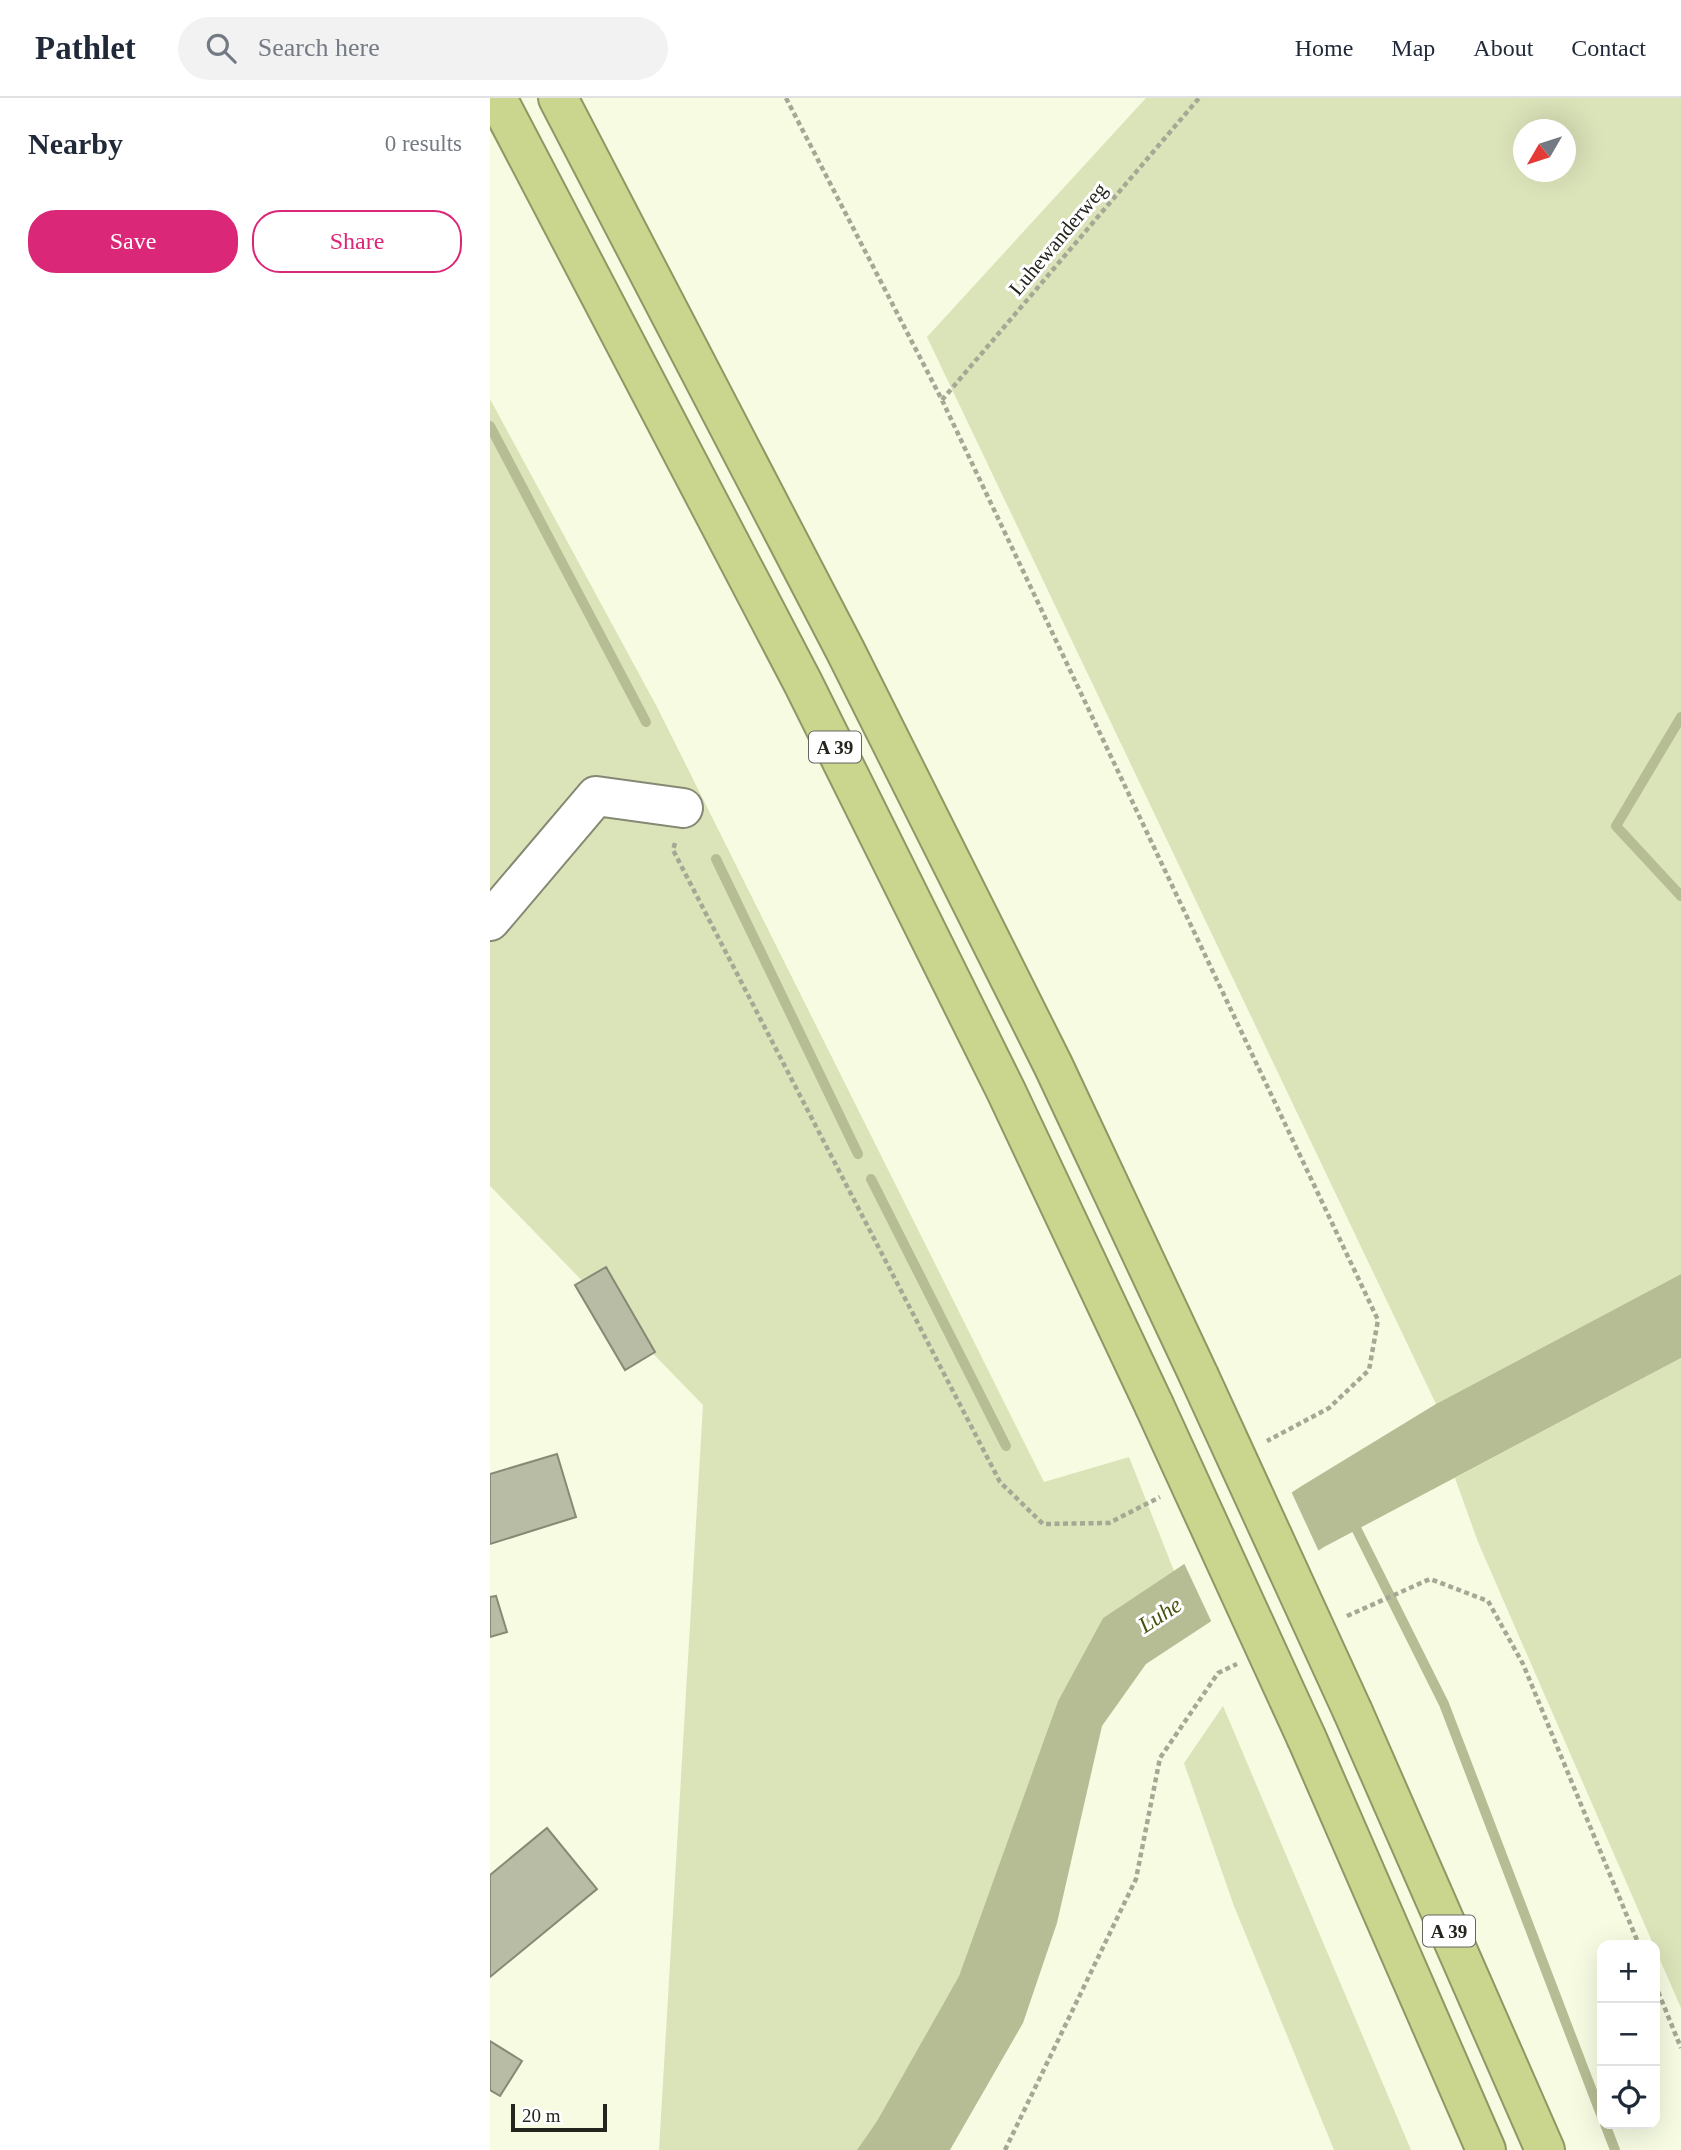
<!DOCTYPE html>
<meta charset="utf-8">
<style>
:root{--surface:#fff;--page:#f2f2f3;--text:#1f2937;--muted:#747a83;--line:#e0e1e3;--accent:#db2777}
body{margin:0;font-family:"Times New Roman",serif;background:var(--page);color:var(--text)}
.controls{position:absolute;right:21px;bottom:21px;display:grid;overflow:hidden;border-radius:14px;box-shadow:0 7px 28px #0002}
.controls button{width:63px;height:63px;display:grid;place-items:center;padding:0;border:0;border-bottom:2px solid var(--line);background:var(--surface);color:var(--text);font:35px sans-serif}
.compass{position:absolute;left:1023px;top:21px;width:63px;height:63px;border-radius:50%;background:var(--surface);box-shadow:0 7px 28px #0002;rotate:231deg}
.scale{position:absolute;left:21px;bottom:18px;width:96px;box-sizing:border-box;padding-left:7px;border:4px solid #24251c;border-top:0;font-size:19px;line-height:24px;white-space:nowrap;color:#24251c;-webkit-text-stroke:5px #fff;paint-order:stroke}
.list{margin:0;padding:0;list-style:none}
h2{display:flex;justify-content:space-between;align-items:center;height:91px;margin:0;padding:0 28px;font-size:30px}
h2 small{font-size:23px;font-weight:400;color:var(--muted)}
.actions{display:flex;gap:14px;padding:21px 28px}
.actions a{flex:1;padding:16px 0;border:2px solid var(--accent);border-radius:28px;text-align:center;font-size:24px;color:var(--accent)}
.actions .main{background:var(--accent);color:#fff}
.icon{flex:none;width:38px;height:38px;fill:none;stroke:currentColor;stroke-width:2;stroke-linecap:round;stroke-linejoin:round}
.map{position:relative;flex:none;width:1191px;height:2052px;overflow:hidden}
header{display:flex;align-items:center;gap:42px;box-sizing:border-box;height:98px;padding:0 35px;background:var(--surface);border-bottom:2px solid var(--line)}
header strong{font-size:33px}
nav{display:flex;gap:38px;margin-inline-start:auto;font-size:24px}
.search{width:490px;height:63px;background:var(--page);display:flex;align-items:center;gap:18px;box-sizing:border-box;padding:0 24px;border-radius:38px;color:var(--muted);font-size:26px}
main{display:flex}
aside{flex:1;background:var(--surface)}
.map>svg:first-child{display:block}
</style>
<header>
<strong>Pathlet</strong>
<div class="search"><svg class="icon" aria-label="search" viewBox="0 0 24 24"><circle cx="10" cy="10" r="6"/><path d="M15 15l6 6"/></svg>Search here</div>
<nav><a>Home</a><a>Map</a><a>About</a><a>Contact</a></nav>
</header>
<main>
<aside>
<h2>Nearby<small>0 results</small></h2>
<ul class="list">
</ul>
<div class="actions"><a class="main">Save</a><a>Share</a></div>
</aside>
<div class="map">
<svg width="1191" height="2052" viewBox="0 0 1191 2052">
<rect width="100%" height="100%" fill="#f6fbe2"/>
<path fill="#dbe3b9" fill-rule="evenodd" d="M656,0H1191V1176L946,1306L437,239ZM1034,32H1076V74H1034Z
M0,301L167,609L554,1384L639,1359L684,1473L613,1520L568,1603L469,1878L387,2023L367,2052H169L213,1307L0,1088Z
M1191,1260V1910L988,1444L965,1380Z
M733,1608L921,2052H844L744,1808L694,1665Z"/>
<path fill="#b6bd94" d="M1191,1176V1260L834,1449L656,1566L612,1628L567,1825L533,1925L460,2052H367L387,2023L469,1878L568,1603L613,1520L810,1389L946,1306Z"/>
<path fill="#f6fbe2" d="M800,1391L830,1456L723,1527L693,1463Z"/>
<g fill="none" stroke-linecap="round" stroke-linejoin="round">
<path stroke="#b6bd94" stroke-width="10" d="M0,328L156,624
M1191,619L1126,728L1191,798
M226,761L368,1056
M381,1081L516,1348
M862,1422L954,1606L1112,2019
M1115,2026L1125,2052"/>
</g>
<path fill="#b8bca5" stroke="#868a74" stroke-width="2" d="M116,1169L165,1254L135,1272L85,1187Z
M67,1356L86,1419L0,1446V1376Z
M6,1498L17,1534L0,1539V1499Z
M57,1730L107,1791L0,1879V1777Z
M0,1943L32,1963L10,1998L0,1992Z"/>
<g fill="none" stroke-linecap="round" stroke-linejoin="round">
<g stroke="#858973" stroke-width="42">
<path id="minor" d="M0,823L106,698L193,710"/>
</g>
<g stroke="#909765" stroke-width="42">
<path id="highway" d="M7,0L313,585L516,993L664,1307
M68,0L355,552L563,967L709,1278
M863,1614L1055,2052
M817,1641L996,2052"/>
</g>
<path stroke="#a5a895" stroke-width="4.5" stroke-dasharray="5 3.5" stroke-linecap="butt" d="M296,0L452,302L888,1222L879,1272L839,1310L777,1343
M452,302L709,0
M185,745L183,752L510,1384L553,1426L619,1425L670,1399
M857,1518L940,1481L998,1503L1033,1566L1149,1847
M1165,1886L1191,1950
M515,2052L646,1781L670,1660L728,1575L747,1566"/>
<use href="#minor" stroke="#fff" stroke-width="38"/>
<use href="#highway" stroke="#cad58d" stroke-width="38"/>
<g stroke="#909765" stroke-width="42" stroke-linecap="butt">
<path id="highway-bridge" d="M709,1278L863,1614
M664,1307L817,1641"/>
</g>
<use href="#highway-bridge" stroke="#cad58d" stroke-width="38"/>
</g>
<g text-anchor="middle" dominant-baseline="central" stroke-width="6" stroke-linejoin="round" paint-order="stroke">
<g fill="#fff" stroke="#666660" stroke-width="2">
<rect x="319" y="633.5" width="52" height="31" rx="5"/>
<rect x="933" y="1817.5" width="52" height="31" rx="5"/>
</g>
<g font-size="19" font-weight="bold" fill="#24251c">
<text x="345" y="649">A 39</text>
<text x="959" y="1833">A 39</text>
</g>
<g font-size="21" fill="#24251c" stroke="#fff">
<text transform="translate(568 141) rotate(-50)">Luhewanderweg</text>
</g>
<g font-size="23" font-style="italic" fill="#4a520f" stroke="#fff">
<text transform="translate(670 1517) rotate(-33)">Luhe</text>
</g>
</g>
</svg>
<div class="controls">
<button>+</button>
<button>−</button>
<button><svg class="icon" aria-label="locate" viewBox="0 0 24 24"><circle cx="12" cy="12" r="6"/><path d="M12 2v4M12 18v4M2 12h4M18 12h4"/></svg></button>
</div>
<svg class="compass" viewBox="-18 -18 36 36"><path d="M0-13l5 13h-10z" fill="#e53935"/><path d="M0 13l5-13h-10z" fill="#747a83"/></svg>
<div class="scale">20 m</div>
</div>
</main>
